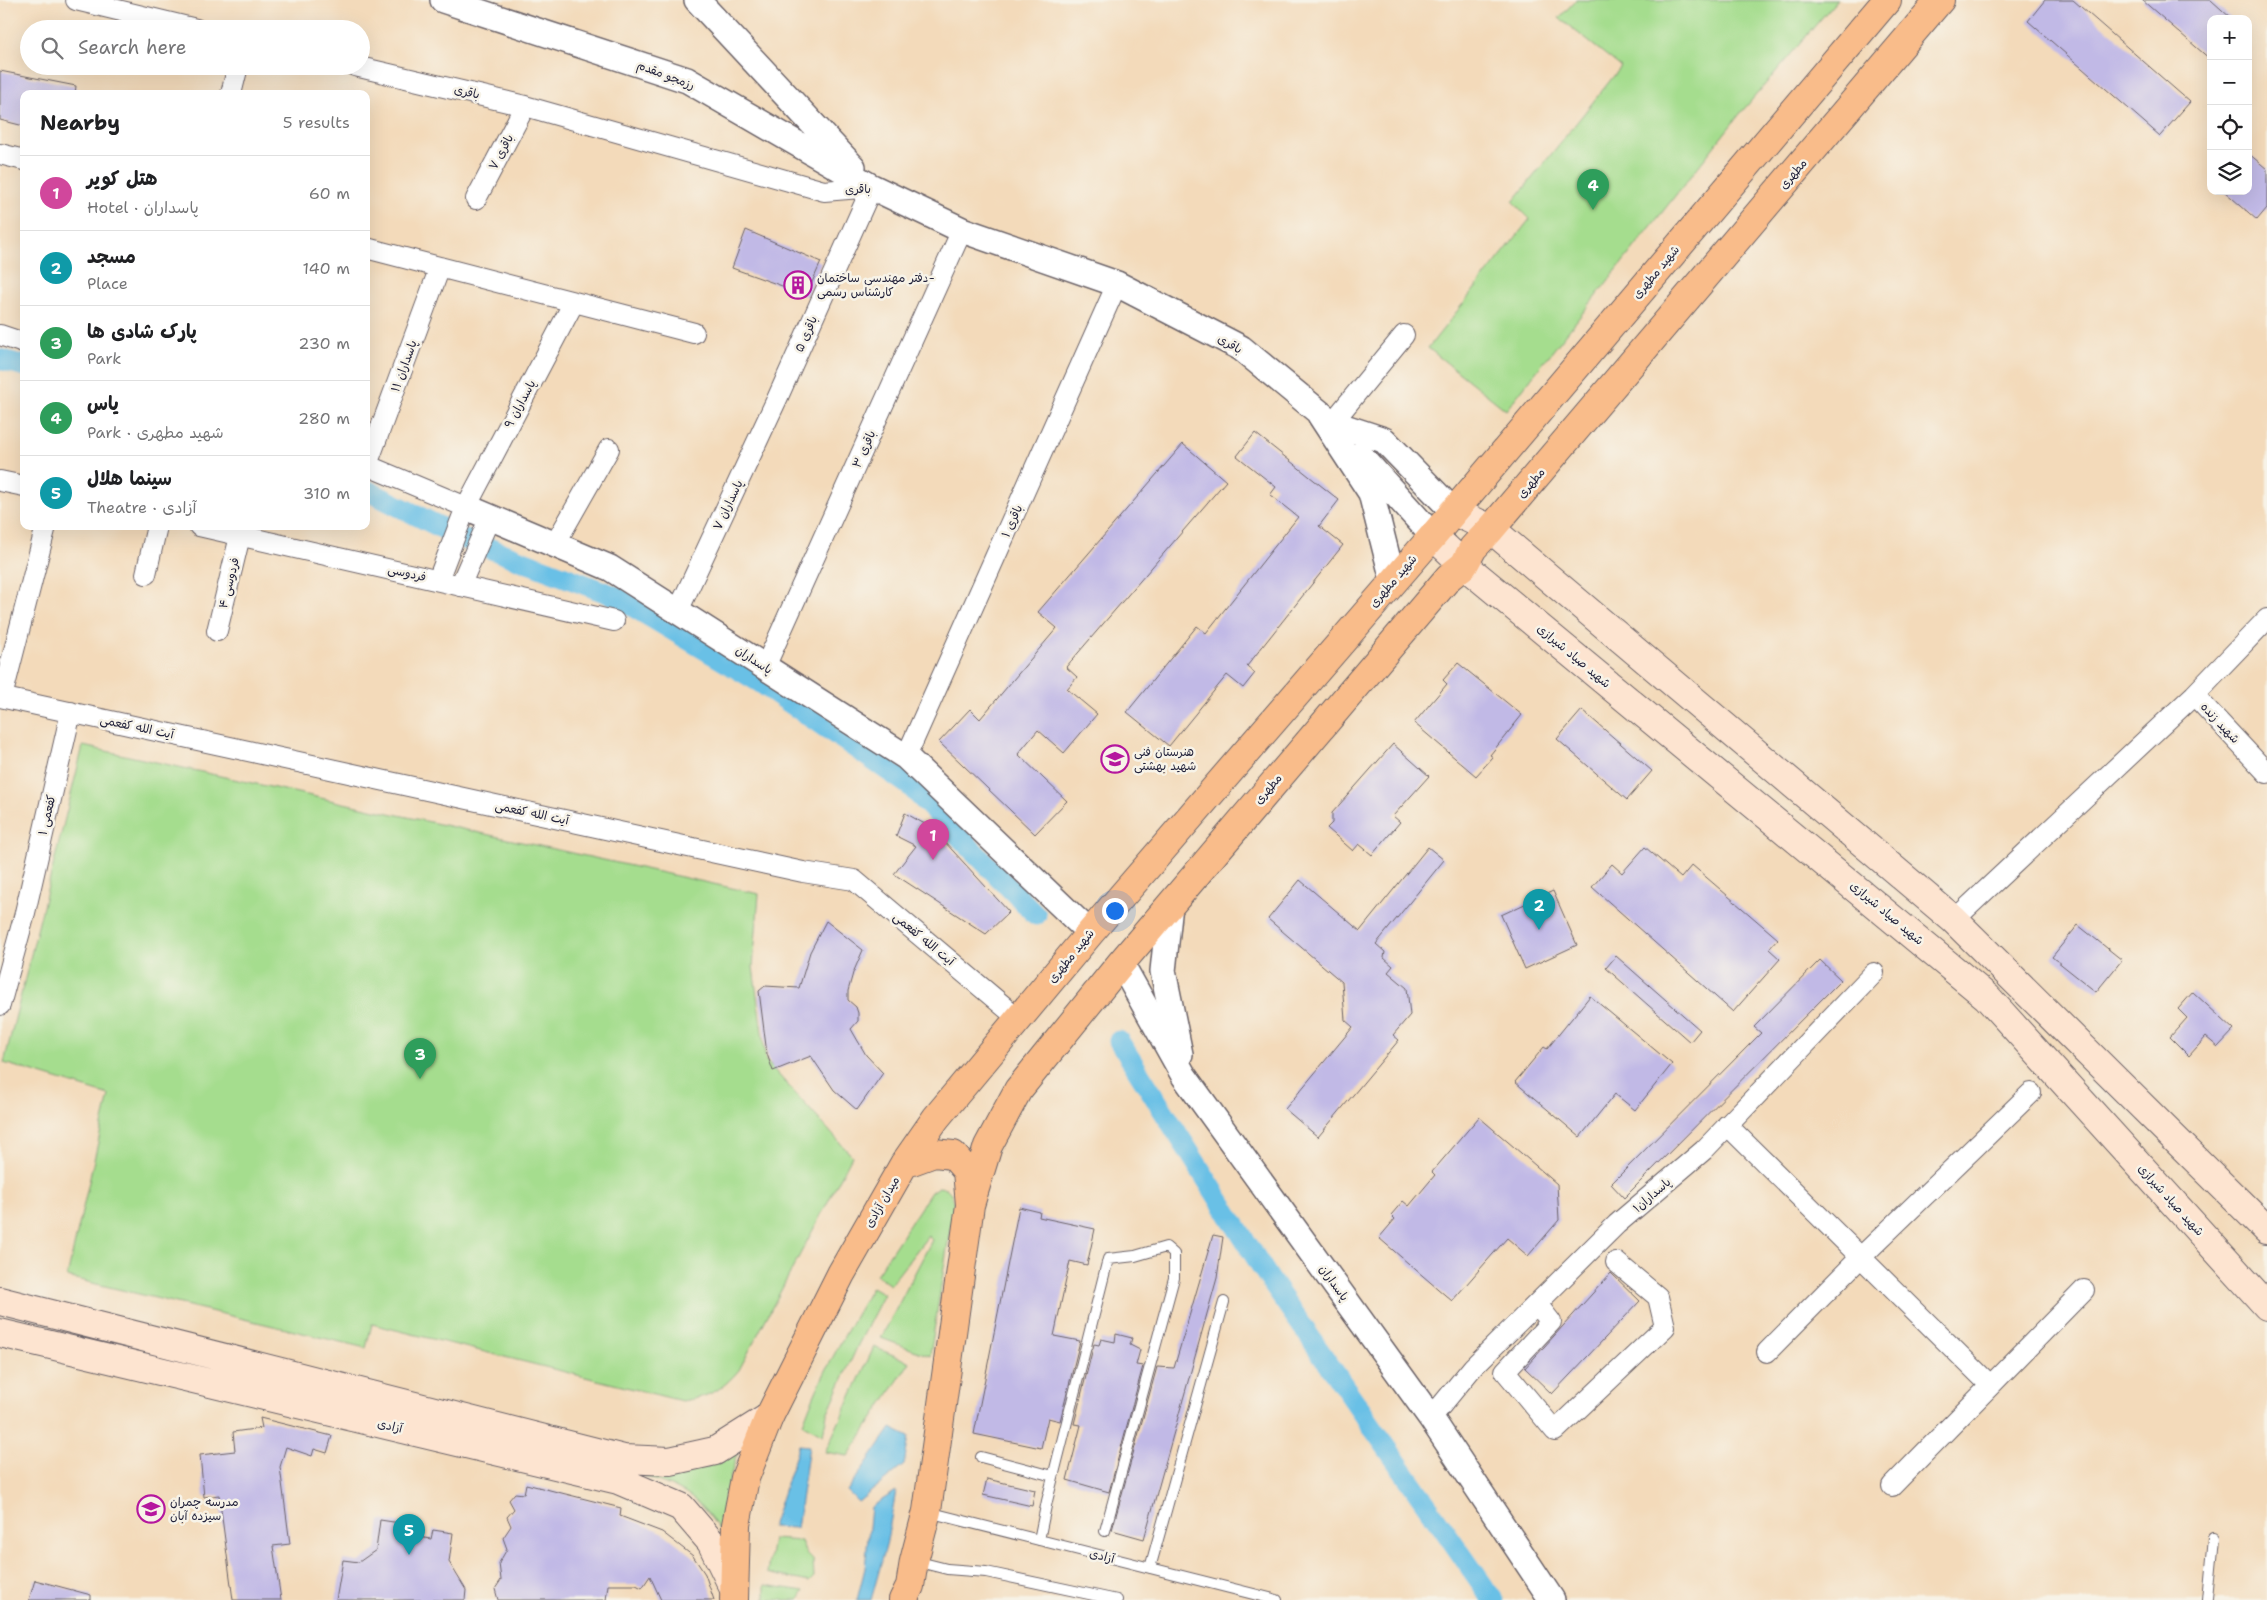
<!DOCTYPE html>
<meta charset="utf-8">
<style>
:root{--surface:#fff;--page:#f6f6f6;--text:#202124;--muted:#757577;--line:#e0e0e0;--accent:#b5179e}
body{margin:0;font-family:"Shantell Sans","Playpen Sans Arabic",sans-serif;background:var(--page);color:var(--text)}
.controls{position:absolute;right:15px;top:15px;display:grid;overflow:hidden;border-radius:10px;box-shadow:0 5px 20px #0002}
.controls button{width:45px;height:45px;display:grid;place-items:center;padding:0;border:0;border-bottom:1px solid var(--line);background:var(--surface);color:var(--text);font:25px sans-serif}
.you{position:absolute;left:1114px;top:910px;width:18px;height:18px;margin:-12px;border:4px solid #fff;border-radius:50%;background:#1a73e8;box-shadow:0 0 0 8px #1a73e833}
.badge{display:grid;place-items:center;width:32px;height:32px;border-radius:50%;background:var(--accent);color:#fff;font-size:16px;font-weight:700}
.pin{position:absolute;translate:-50% -41px;filter:drop-shadow(0 1px 2px #0008)}
.pin::after{content:'';position:absolute;top:26px;width:18px;height:15px;background:inherit;clip-path:polygon(0 0,100% 0,50% 100%)}
.list{margin:0;padding:0;list-style:none}
h2{display:flex;justify-content:space-between;align-items:center;height:65px;margin:0;padding:0 20px;font-size:21px}
h2 small{font-size:16px;font-weight:400;color:var(--muted)}
.list li{display:grid;grid-template-columns:32px 1fr auto;gap:15px;align-items:center;box-sizing:border-box;height:75px;padding:0 20px;border-top:1px solid var(--line)}
.list b{display:block;font-size:19px;white-space:nowrap}
.list p{margin:0;font-size:16px;white-space:nowrap;color:var(--muted)}
.list em{font-size:16px;font-style:normal;color:var(--muted)}
.icon{flex:none;width:28px;height:28px;fill:none;stroke:currentColor;stroke-width:2;stroke-linecap:round;stroke-linejoin:round}
.map{position:relative;flex:none;width:2267px;height:1600px;overflow:hidden}
.search{position:absolute;background:var(--surface);box-shadow:0 5px 20px #0002;left:20px;top:20px;width:350px;height:55px;display:flex;align-items:center;gap:12px;box-sizing:border-box;padding:0 18px;border-radius:28px;color:var(--muted);font-size:19px}
.panel{position:absolute;background:var(--surface);box-shadow:0 5px 20px #0002;left:20px;top:90px;width:350px;height:440px;border-radius:10px}
.map>svg:first-child{display:block}
</style>
<div class="map">
<svg width="2267" height="1600" viewBox="0 0 2267 1600">
<rect width="100%" height="100%" fill="#f7f3e8"/>
<filter id="ink" filterUnits="userSpaceOnUse"><feTurbulence type="fractalNoise" baseFrequency=".02" numOctaves="2"/><feDisplacementMap in="SourceGraphic" scale="10" xChannelSelector="R" yChannelSelector="G"/><feConvolveMatrix kernelMatrix="1 2 1 2 8 2 1 2 1" color-interpolation-filters="sRGB"/></filter>
<filter id="wash" filterUnits="userSpaceOnUse"><feTurbulence type="fractalNoise" baseFrequency=".0096" numOctaves="4" result="noise"/><feDisplacementMap in="SourceGraphic" scale="20" xChannelSelector="R" yChannelSelector="G"/><feGaussianBlur stdDeviation="1.12" result="paint"/><feColorMatrix in="noise" values="0 0 0 0 0 0 0 0 0 0 0 0 0 0 0 0 0 1.4 0 .05"/><feComposite in="paint" operator="in"/></filter>
<g filter="url(#wash)">
<rect width="100%" height="100%" fill="#f3daba"/>
<path fill="#a5dd8e" stroke="#648064" d="M1576,0H1837L1739,115L1506,410L1428,348L1530,219L1513,202L1621,67L1559,18Z
M83,746L759,894L753,967L766,1061L852,1156L739,1370C720,1392 710,1396 682,1401L372,1324L366,1348L67,1277L109,1095L4,1063Z
M938,1187L946,1188L951,1193L954,1204L930,1356L881,1338L932,1240L928,1236L890,1285L876,1275L931,1192Z
M872,1287L884,1294L858,1345L827,1414L823,1435L803,1424C820,1376 847,1331 872,1287Z
M874,1347L910,1362L848,1456L825,1452Z
M739,1447L722,1506L720,1531C695,1492 679,1489 637,1473L671,1474L707,1467Z
M773,1539L801,1541L805,1552L813,1560L814,1577L809,1582L767,1573Z
M765,1585L804,1591L799,1600H765Z"/>
<path fill="#69c0e6" stroke="#467190" d="M891,1428L909,1437L904,1465L858,1502L847,1491Z
M799,1445L809,1446L797,1528L772,1527Z
M896,1491L886,1546L871,1600H857L865,1568L871,1507Z"/>
<g fill="none" stroke-linecap="round" stroke-linejoin="round">
<path stroke="#69c0e6" stroke-width="21" d="M0,359L24,366
M366,490L446,530
M465,539L615,596L761,683L909,785L1036,915
M1119,1041L1270,1280L1493,1600"/>
</g>
<g id="blocks">
<path fill="#c1b9e6" d="M2045,0H2073L2190,102L2160,136L2028,21Z
M2142,0H2211L2232,19H2211V60Z
M0,71L76,86L75,94H24V126L0,120Z
M2248,153L2267,169V208L2257,220L2224,191H2248Z
M746,230L821,262L806,296L785,287L732,268Z
M1255,433L1339,500L1319,526L1343,545L1247,666L1255,673L1243,688L1227,675L1169,746L1127,712L1197,626L1206,633L1298,517L1270,495L1276,487L1237,456Z
M1183,444L1226,481L1066,667L1077,677L1067,689L1097,714L1064,753L1038,730L1018,754L1067,801L1035,834L939,742L970,709L980,719L1057,628L1038,612Z
M1458,663L1522,715L1490,755L1493,757L1476,776L1414,723L1447,684L1443,680Z
M1582,710L1652,771L1627,800L1557,739Z
M1393,744L1429,776L1393,816L1400,822L1372,855L1359,844L1353,851L1327,828L1332,823V813Z
M905,813L932,828L1009,912L986,934L894,874L916,846L896,836Z
M1428,847L1444,860L1376,944L1385,952L1384,958L1393,966L1388,972L1407,988L1410,1015L1393,1035L1399,1040L1318,1137L1285,1109L1353,1027L1345,1020L1342,982L1268,919L1300,880L1360,931Z
M1645,847L1681,878L1692,865L1778,939L1769,949L1780,959L1733,1012L1592,887L1612,864L1622,873Z
M1553,891L1577,945L1525,969L1501,915Z
M826,921L863,950L853,973L848,991V1000L856,1007L858,1013V1021L851,1029L866,1055L883,1073L857,1110L834,1090L811,1056L773,1071L767,1054L759,991L765,986L799,988L810,952Z
M2078,925L2122,960L2096,992L2052,957Z
M1616,956L1700,1030L1690,1042L1606,968Z
M1820,960L1841,980L1624,1198L1611,1184L1761,1033L1754,1027Z
M2193,992L2234,1030L2218,1047L2206,1037L2189,1056L2170,1037L2187,1018L2178,1009Z
M1590,996L1672,1064L1635,1110L1615,1094L1580,1137L1515,1082L1544,1047L1547,1049Z
M1479,1117L1557,1184L1559,1220L1528,1256L1507,1238L1452,1301L1379,1238L1395,1219L1391,1215L1403,1201L1409,1206L1435,1175L1432,1172Z
M1019,1207L1040,1212L1039,1217L1095,1229L1087,1265L1070,1261L1054,1336L1080,1341L1060,1421L1048,1418L1041,1448L974,1434Z
M1213,1235L1223,1237L1217,1278L1144,1539L1112,1530L1157,1367L1174,1368Z
M1611,1273L1640,1301L1552,1394L1525,1368Z
M1116,1334L1132,1338L1130,1345L1140,1350L1136,1365L1143,1366L1109,1492L1067,1480L1081,1425L1074,1424L1094,1344L1099,1345L1101,1339L1115,1342Z
M260,1418L332,1436L327,1453L314,1449L312,1456L286,1447L280,1467L290,1544L273,1546L281,1600H233L219,1495L204,1497L200,1455L235,1451L233,1432L262,1428Z
M987,1479L1035,1490L1032,1506L983,1495Z
M526,1484L621,1508L620,1516L662,1532L693,1556L705,1574L714,1600H661L650,1576L642,1588L636,1585H608L606,1600H498L495,1589L501,1580L499,1563L507,1549L503,1538L511,1526L507,1517L514,1509L509,1500L515,1493L524,1494Z
M380,1520L400,1523L398,1534L431,1539L433,1530L453,1533L449,1562L466,1590L465,1600H336L343,1560L359,1562L376,1550Z
M35,1580L91,1595V1600H29Z"/>
</g>
</g>
<g filter="url(#ink)">
<use href="#blocks" fill-opacity="0" stroke="#6b6267" stroke-width="1"/>
<g fill="none" stroke-linecap="round" stroke-linejoin="round">
<g stroke="#6b6267" stroke-width="12">
<path id="service" d="M981,1457L1053,1476
M928,1512L1277,1600
M1039,1540L1047,1501L1108,1259L1135,1256L1166,1247L1174,1254V1278L1105,1531
M915,1561L947,1569L986,1572L1117,1600
M1150,1568L1224,1302
M2208,1600L2214,1537"/>
</g>
<g stroke="#6b6267" stroke-width="22">
<path id="minor" d="M76,0L196,29
M355,66L525,106L824,191L872,187L777,399L678,611
M231,94L238,66
M0,154L24,160
M476,199L525,106
M366,248L694,333
M0,335L24,343
M1332,423L1404,335
M366,465L466,507
M367,465L440,267
M0,481L24,486
M199,526L614,621
M555,544L609,449
M146,574L157,526
M438,580L466,507L574,302
M460,586L490,517
M217,631L240,536
M765,667L962,230
M2194,695L2267,773
M0,697L803,872L854,880L1019,1019
M2,697L46,526
M906,757L1117,284
M1954,920L2194,695L2267,619
M0,1005L24,917L71,712
M1727,1125L1990,1385
M1537,1304L1551,1322L1505,1371L1555,1431L1665,1327L1658,1297L1616,1262
M1767,1352L1861,1257L2031,1093
M1431,1418L1473,1367L1617,1224L1704,1150L1874,973
M1892,1486L2084,1290"/>
</g>
<g stroke="#6b6267" stroke-width="28">
<path id="tertiary" d="M443,0L687,80L872,187L962,230L1117,284L1241,348L1332,423L1384,440L1453,511
M697,0L853,167
M1320,415L1371,493L1393,580
M1360,455L1433,536
M466,507L610,568L906,757L1090,933
M1170,905L1163,971L1180,1054
M1121,963L1184,1076L1431,1418L1552,1600"/>
</g>
<g stroke="#6b6267" stroke-width="30">
<path id="secondary" d="M1453,511L1491,529L1954,920L2267,1230
M1433,536L1464,565L1987,997L2267,1306
M0,1301L624,1459L670,1461L715,1451L769,1417
M0,1333L618,1480L681,1507L711,1542L734,1589"/>
</g>
<g stroke="#6b6267" stroke-width="30">
<path id="primary" d="M970,1205L988,1146L1018,1090L1121,963L1449,577L1464,565L1473,548L1491,529L1940,0
M734,1600L736,1525L745,1478L769,1417L841,1274L904,1164L936,1118L1090,933L1433,536L1887,0
M903,1600L910,1586L914,1561L927,1511L970,1205L967,1171L953,1155L934,1153L904,1164"/>
</g>
<use href="#service" stroke="#fff" stroke-width="10"/>
<use href="#minor" stroke="#fff" stroke-width="20"/>
<use href="#tertiary" stroke="#fff" stroke-width="25"/>
<use href="#secondary" stroke="#fde4d0" stroke-width="28"/>
<use href="#primary" stroke="#f9bc8a" stroke-width="28"/>
</g>
</g>
<defs>
<g id="building-ring" transform="scale(1.4375)"><circle r="9.5" fill="#f7f3e8" stroke="#b5179e" stroke-width="1.5"/><path d="M-4-6H4V6H1V3H-1V6H-4ZM-2.5-4.3h1.7v1.8h-1.7ZM.8-4.3h1.7v1.8H.8ZM-2.5-1h1.7V.8h-1.7ZM.8-1h1.7V.8H.8Z" fill="#b5179e"/></g>
<g id="school-ring" transform="scale(1.4375)"><circle r="9.5" fill="#f7f3e8" stroke="#b5179e" stroke-width="1.5"/><path d="M0-5L7-2L0 1L-7-2ZM-4 1L0 2.5L4 1V4Q0 6-4 4Z" fill="#b5179e"/></g>
</defs>
<g fill-rule="evenodd">
<use href="#building-ring" x="798" y="285"/>
<use href="#school-ring" x="1115" y="759"/>
<use href="#school-ring" x="151" y="1509"/>
</g>
<g text-anchor="middle" dominant-baseline="central" stroke-width="5" stroke-linejoin="round" paint-order="stroke">
<g font-size="12" fill="#22223b" stroke="#f7f3e8">
<text transform="translate(666 75) rotate(21)">رزمجو مقدم</text>
<text transform="translate(467 92) rotate(13)">باقری</text>
<text transform="translate(501 152) rotate(-62)">باقری ۷</text>
<text transform="translate(1793 174) rotate(-50)">مطهری</text>
<text x="858" y="189">باقری</text>
<text transform="translate(1656 272) rotate(-50)">شهید مطهری</text>
<text transform="translate(806 334) rotate(-66)">باقری ۵</text>
<text transform="translate(1230 344) rotate(30)">باقری</text>
<text transform="translate(404 366) rotate(-70)">پاسداران ۱۱</text>
<text transform="translate(520 404) rotate(-62)">پاسداران ۹</text>
<text transform="translate(864 449) rotate(-66)">باقری ۳</text>
<text transform="translate(1531 483) rotate(-50)">مطهری</text>
<text transform="translate(728 505) rotate(-65)">پاسداران ۷</text>
<text transform="translate(1012 521) rotate(-66)">باقری ۱</text>
<text transform="translate(407 573) rotate(13)">فردوسی</text>
<text transform="translate(1393 581) rotate(-49)">شهید مطهری</text>
<text transform="translate(229 583) rotate(-76)">فردوسی ۴</text>
<text transform="translate(1574 656) rotate(40)">شهید صیاد شیرازی</text>
<text transform="translate(754 660) rotate(33)">پاسداران</text>
<text transform="translate(2220 723) rotate(47)">شهید زنده</text>
<text transform="translate(137 727) rotate(12)">آیت الله کفعمی</text>
<text transform="translate(1268 789) rotate(-50)">مطهری</text>
<text transform="translate(532 813) rotate(12)">آیت الله کفعمی</text>
<text transform="translate(47 815) rotate(-77)">کفعمی ۱</text>
<text transform="translate(1887 913) rotate(40)">شهید صیاد شیرازی</text>
<text transform="translate(924 939) rotate(40)">آیت الله کفعمی</text>
<text transform="translate(1071 956) rotate(-51)">شهید مطهری</text>
<text transform="translate(1652 1195) rotate(-41)">پاسداران۱</text>
<text transform="translate(2171 1200) rotate(48)">شهید صیاد شیرازی</text>
<text transform="translate(882 1202) rotate(-60)">میدان آزادی</text>
<text transform="translate(1334 1283) rotate(54)">پاسداران</text>
<text transform="translate(390 1426) rotate(13)">آزادی</text>
<text transform="translate(1102 1556) rotate(14)">آزادی</text>
</g>
<g font-size="12" fill="#22223b" stroke="#f7f3e8" text-anchor="start">
<text x="817" y="278">دفتر مهندسی ساختمان-<tspan x="817" dy="14">کارشناس رسمی</tspan></text>
<text x="1134" y="752">هنرستان فنی<tspan x="1134" dy="14">شهید بهشتی</tspan></text>
<text x="170" y="1502">مدرسه چمران<tspan x="170" dy="14">سیزده آبان</tspan></text>
</g>
</g>
</svg>
<div class="controls">
<button>+</button>
<button>−</button>
<button><svg class="icon" aria-label="locate" viewBox="0 0 24 24"><circle cx="12" cy="12" r="6"/><path d="M12 2v4M12 18v4M2 12h4M18 12h4"/></svg></button>
<button><svg class="icon" aria-label="layers" viewBox="0 0 24 24"><path d="M12 4l9 5-9 5-9-5zM3 14l9 5 9-5"/></svg></button>
</div>
<div class="you"></div>
<div class="pin badge" style="left:933px;top:860px;background:#d1479c">1</div>
<div class="pin badge" style="left:1539px;top:930px;background:#0f9aa8">2</div>
<div class="pin badge" style="left:420px;top:1079px;background:#2e9e5b">3</div>
<div class="pin badge" style="left:1593px;top:210px;background:#2e9e5b">4</div>
<div class="pin badge" style="left:409px;top:1555px;background:#0f9aa8">5</div>
<div class="search"><svg class="icon" aria-label="search" viewBox="0 0 24 24"><circle cx="10" cy="10" r="6"/><path d="M15 15l6 6"/></svg>Search here</div>
<section class="panel">
<h2>Nearby<small>5 results</small></h2>
<ul class="list">
<li><span class="badge" style="background:#d1479c">1</span><div><b>هتل کویر</b><p>Hotel · پاسداران</p></div><em>60 m</em></li>
<li><span class="badge" style="background:#0f9aa8">2</span><div><b>مسجد</b><p>Place</p></div><em>140 m</em></li>
<li><span class="badge" style="background:#2e9e5b">3</span><div><b>پارک شادی ها</b><p>Park</p></div><em>230 m</em></li>
<li><span class="badge" style="background:#2e9e5b">4</span><div><b>یاس</b><p>Park · شهید مطهری</p></div><em>280 m</em></li>
<li><span class="badge" style="background:#0f9aa8">5</span><div><b>سینما هلال</b><p>Theatre · آزادی</p></div><em>310 m</em></li>
</ul>
</section>
</div>
